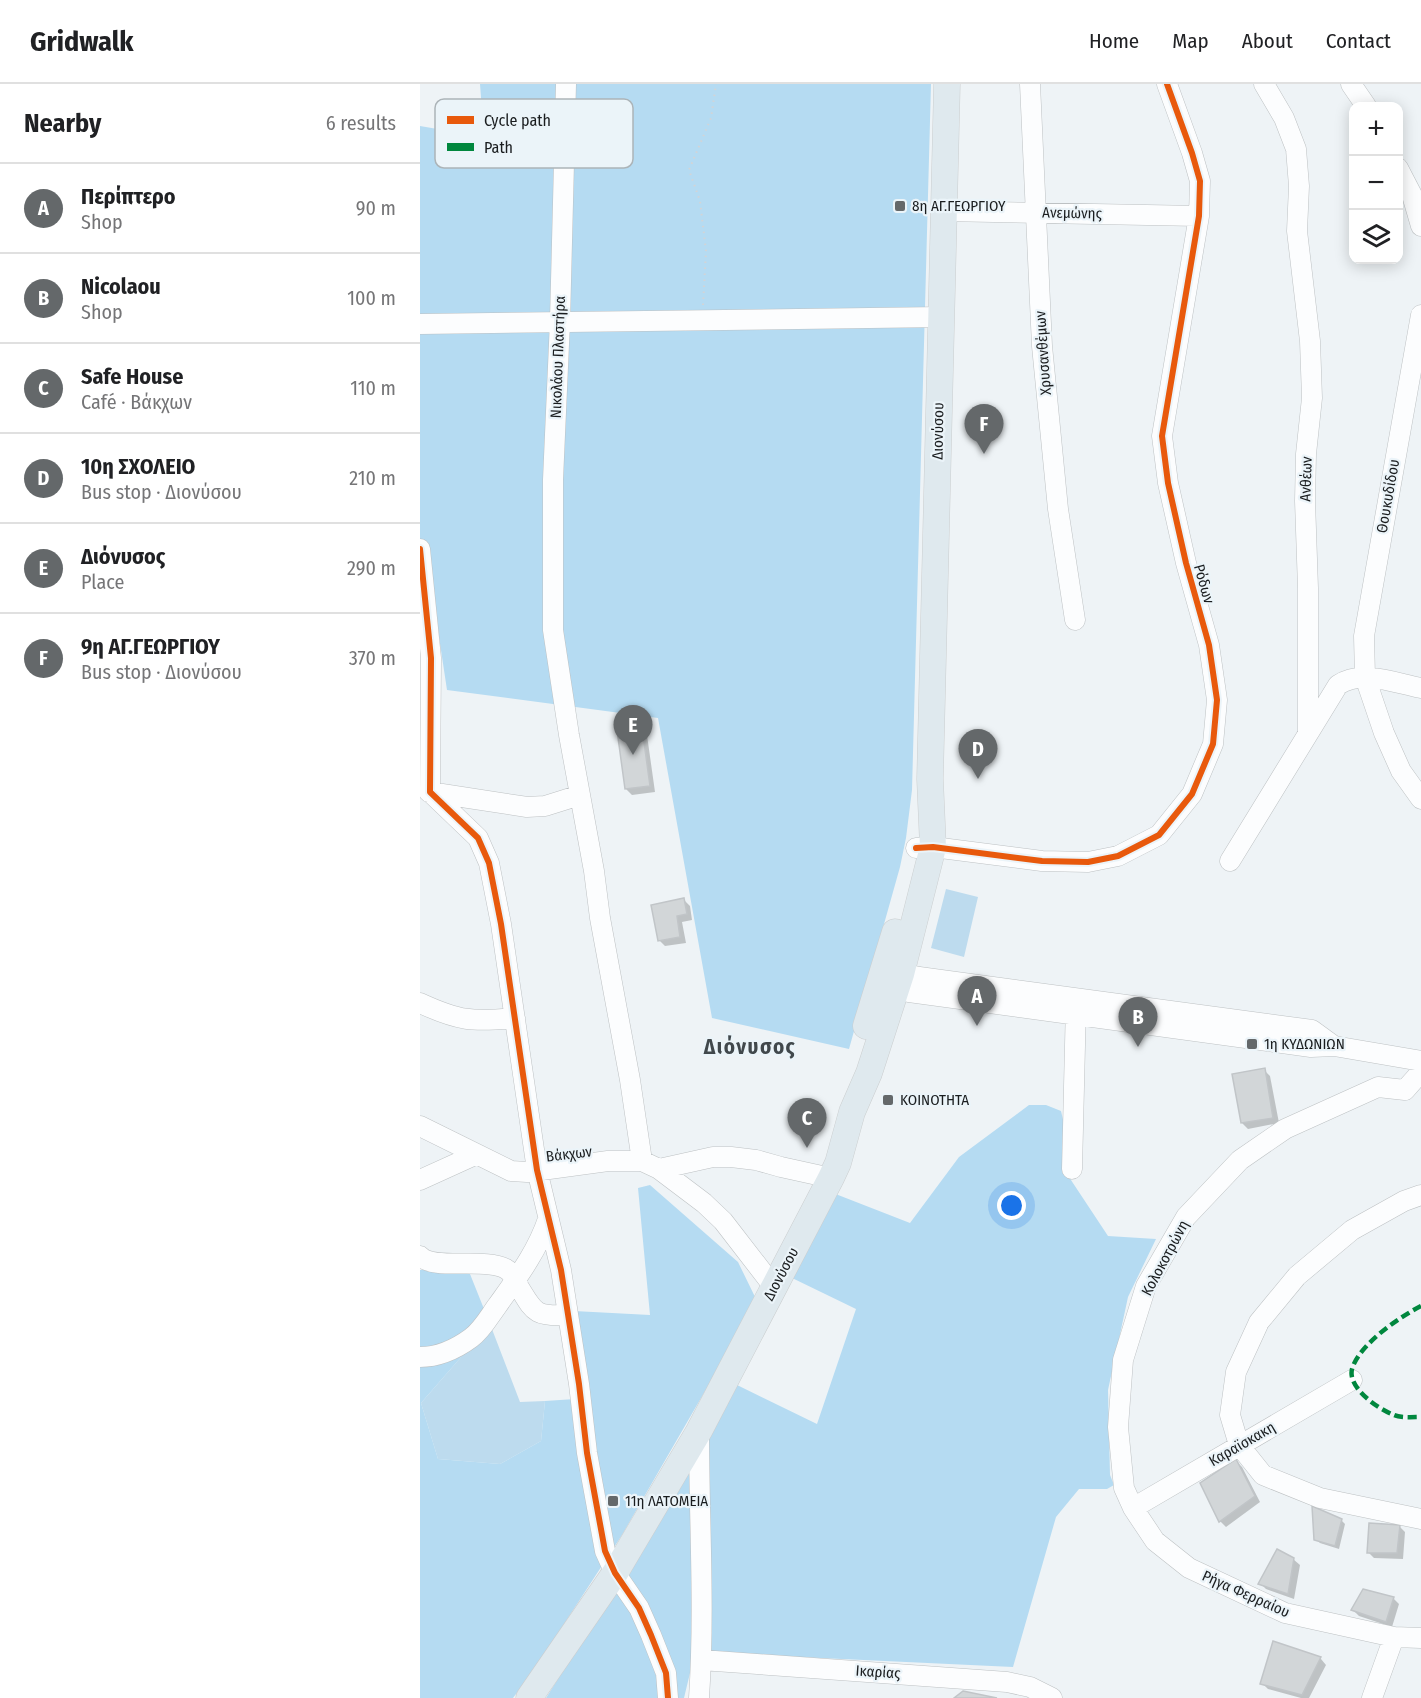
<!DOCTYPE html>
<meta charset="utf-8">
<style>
:root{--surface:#fff;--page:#f2f2f2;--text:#202124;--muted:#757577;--line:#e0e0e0;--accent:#64686a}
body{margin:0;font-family:"Fira Sans Condensed",sans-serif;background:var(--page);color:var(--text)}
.controls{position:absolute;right:18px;top:18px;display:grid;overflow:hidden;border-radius:12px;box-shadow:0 3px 15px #0003}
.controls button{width:54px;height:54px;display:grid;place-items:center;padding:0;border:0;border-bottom:2px solid var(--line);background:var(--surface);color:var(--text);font:30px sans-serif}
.you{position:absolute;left:592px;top:1122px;width:21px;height:21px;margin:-15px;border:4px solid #fff;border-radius:50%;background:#1a73e8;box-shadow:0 0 0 9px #1a73e833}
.badge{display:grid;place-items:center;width:39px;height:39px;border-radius:50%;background:var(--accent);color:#fff;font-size:20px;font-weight:700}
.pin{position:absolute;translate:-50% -50px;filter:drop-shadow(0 2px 3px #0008)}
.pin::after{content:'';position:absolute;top:32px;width:21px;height:18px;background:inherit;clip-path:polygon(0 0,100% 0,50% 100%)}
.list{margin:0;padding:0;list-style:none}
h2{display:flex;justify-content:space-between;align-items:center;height:78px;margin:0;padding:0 24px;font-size:26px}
h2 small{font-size:20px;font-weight:400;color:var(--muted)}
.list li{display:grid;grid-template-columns:39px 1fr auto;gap:18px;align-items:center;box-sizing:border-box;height:90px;padding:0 24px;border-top:2px solid var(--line)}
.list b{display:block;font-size:22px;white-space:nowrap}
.list p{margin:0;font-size:20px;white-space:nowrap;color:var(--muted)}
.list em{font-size:20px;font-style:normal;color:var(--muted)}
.icon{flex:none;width:33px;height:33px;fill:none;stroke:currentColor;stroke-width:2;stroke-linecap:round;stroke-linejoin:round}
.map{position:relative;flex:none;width:1001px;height:1614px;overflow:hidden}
header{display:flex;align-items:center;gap:36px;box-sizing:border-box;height:84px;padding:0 30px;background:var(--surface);border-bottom:2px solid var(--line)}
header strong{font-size:28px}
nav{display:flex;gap:33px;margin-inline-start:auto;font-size:21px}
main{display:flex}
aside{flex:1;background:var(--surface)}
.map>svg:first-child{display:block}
</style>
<header>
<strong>Gridwalk</strong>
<nav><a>Home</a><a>Map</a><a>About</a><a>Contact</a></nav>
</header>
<main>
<aside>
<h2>Nearby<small>6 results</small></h2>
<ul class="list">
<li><span class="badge">A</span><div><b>Περίπτερο</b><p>Shop</p></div><em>90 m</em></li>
<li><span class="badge">B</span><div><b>Nicolaou</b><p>Shop</p></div><em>100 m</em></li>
<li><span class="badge">C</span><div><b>Safe House</b><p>Café · Βάκχων</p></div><em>110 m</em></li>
<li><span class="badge">D</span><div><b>10η ΣΧΟΛΕΙΟ</b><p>Bus stop · Διονύσου</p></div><em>210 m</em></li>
<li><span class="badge">E</span><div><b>Διόνυσος</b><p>Place</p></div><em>290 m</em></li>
<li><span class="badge">F</span><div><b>9η ΑΓ.ΓΕΩΡΓΙΟΥ</b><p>Bus stop · Διονύσου</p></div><em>370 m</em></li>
</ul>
</aside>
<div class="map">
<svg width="1001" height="1614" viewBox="0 0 1001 1614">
<rect width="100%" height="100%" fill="#eef3f6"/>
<path fill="#bddbee" d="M526,805L558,813L544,873L511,864Z
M70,1240L100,1318L125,1317L121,1357L80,1380L18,1375L1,1319Z"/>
<path fill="#b5dbf2" d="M60,0H511L492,706L486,754L480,783L429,965L292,934L238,634L27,606L11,500L0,501V42L64,53Z
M609,1021H626L641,1027L648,1057L647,1090L688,1152L736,1155L708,1213L688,1306L690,1391L694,1401L687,1405H659L636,1433L593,1583L275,1568L264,1614H126L208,1483L315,1300L397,1340L436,1225L370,1193L413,1109L490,1139L539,1073Z
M230,1101L318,1178L337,1217L202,1451L116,1583L93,1614H0V1186L48,1185L70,1240L1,1319L18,1375L80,1380L121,1357L125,1317L155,1315L154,1227L230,1231L218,1104Z"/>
<path fill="#0003" d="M220,638L226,644L235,708L212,711L206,705Z
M264,816L270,822L272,836L262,838L266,859L245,862L239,856Z
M844,986L850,992L859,1039L828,1045L822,1039Z
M816,1377L822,1383L840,1418L806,1443L800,1437L782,1400Z
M921,1436L925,1440L919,1465L900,1459L896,1455Z
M979,1442L985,1448L983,1475L954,1474L948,1468Z
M873,1475L880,1481L874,1515L846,1505L840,1499Z
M973,1514L979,1520L972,1543L939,1532L933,1526Z
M854,1559L901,1575L906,1581L889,1614H881L848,1605L842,1599Z"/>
<path fill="#d2d6d8" stroke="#c1c5c8" stroke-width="1.5" d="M221,636L230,702L205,705L196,639Z
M264,814L267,830L257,832L260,853L238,857L231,821Z
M845,984L853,1034L821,1039L812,990Z
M816,1375L835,1412L799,1438L780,1399Z
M892,1422L922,1435L915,1462L894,1456Z
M949,1439L980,1441L977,1469H947Z
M857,1465L874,1474L868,1510L838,1500Z
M943,1505L974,1513L966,1538L931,1526Z
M853,1557L901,1573L882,1611L840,1600Z
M543,1607L577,1614H534Z"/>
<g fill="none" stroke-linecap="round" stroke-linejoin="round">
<g stroke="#bdc1c3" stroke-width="21">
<path id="minor" d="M146,0L140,237L133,396V546L149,651L174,787L180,834L210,996L222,1077
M610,0L622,262L638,425L655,536
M844,0L864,34L876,65L879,102L877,147L890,257L892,314L886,370L885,417L888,504V650
M931,0L946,22
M978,84L992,111L1001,142
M524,127L779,132
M1001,231L944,552L945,593L964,649L981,687L1001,715
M0,240L521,233
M0,465L11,574L10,708L58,754L69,779L81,840L117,1086L141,1186L159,1300L167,1369L185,1467L195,1489L219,1524L231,1551L246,1589L248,1614
M9,708L107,723L125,722L160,711
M496,764L513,763L622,777L668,778L698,772L739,751L772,710L793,660L797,616L789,561L766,479L748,399L742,352L779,132L780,97L772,69L747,0
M810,777L918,601C942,585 975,599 1001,604
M467,886L499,893L892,946L914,962
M463,902L489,908L891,963L914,962L1001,977
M0,919C39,937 52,938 95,934
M1001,988L985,1006L958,1003L865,1045L820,1076L766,1133L726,1202L703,1276L698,1343L704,1404L713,1424L735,1457L769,1484L865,1529L974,1553L1001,1554
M0,1042L91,1087L107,1088L188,1077H222L239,1085L284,1119L303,1137L354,1203
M239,1085L293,1073H311L336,1076L361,1083L411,1094
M652,1085L656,920
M0,1096L55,1071
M1001,1111L984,1117L932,1146L877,1192L839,1238L816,1288L810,1331L819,1361L843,1391L900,1414L1001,1435
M0,1172C13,1187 66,1173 86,1185C92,1188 94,1194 97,1200C114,1227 113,1233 147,1231
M0,1273C19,1273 36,1265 51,1254C62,1246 69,1233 77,1222C97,1194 117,1168 128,1135
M279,1347C279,1436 285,1525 279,1614
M713,1424L932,1296
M281,1576L587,1598L610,1603L632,1614
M952,1614L974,1553"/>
</g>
<g stroke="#cbcecf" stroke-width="27">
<path id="major" d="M446,942L475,848
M109,1614L195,1489L279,1347L411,1094L418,1079L432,1028L449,989L481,890L513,763L510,695L527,0"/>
</g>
<path stroke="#d3d4d6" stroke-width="2" stroke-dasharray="1.5 4.5" stroke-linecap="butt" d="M283,221L286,167L280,117L269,86L291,34L296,0"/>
<use href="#minor" stroke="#fcfdfe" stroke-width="20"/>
<use href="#major" stroke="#dfe9ee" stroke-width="26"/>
<path stroke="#00873e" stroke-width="4.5" stroke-dasharray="9 4.5" stroke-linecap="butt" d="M1001,1222C978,1234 943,1258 933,1282C924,1302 958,1325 974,1331C981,1334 993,1333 1001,1333"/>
<g stroke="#ebf4f9" stroke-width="10">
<path id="cycleway" d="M0,465L11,574L10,708L58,754L69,779L81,840L117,1086L141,1186L159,1300L167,1369L185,1467L195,1489L219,1524L231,1551L246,1589L248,1614
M496,764L513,763L622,777L668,778L698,772L739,751L772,710L793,660L797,616L789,561L766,479L748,399L742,352L779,132L780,97L772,69L747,0"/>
</g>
<use href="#cycleway" stroke="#e8590c" stroke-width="6"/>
</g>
<g fill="#64686a" stroke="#ebf4f9" stroke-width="2">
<rect x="474" y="116" width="12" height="12" rx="3"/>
<rect x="826" y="954" width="12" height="12" rx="3"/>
<rect x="462" y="1010" width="12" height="12" rx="3"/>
<rect x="187" y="1411" width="12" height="12" rx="3"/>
</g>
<g text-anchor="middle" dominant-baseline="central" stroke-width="4.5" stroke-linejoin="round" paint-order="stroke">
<g font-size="15" fill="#1a1d1f" stroke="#ebf4f9" text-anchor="start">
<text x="492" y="122">8η ΑΓ.ΓΕΩΡΓΙΟΥ</text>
<text x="844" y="960">1η ΚΥΔΩΝΙΩΝ</text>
<text x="480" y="1016">ΚΟΙΝΟΤΗΤΑ</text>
<text x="205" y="1417">11η ΛΑΤΟΜΕΙΑ</text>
</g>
<g font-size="15" fill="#1a1d1f" stroke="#ebf4f9">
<text transform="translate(652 129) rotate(1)">Ανεμώνης</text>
<text transform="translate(623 269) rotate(-94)">Χρυσανθέμων</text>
<text transform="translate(138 273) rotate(-88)">Νικολάου Πλαστήρα</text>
<text transform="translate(518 347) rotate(-89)">Διονύσου</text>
<text transform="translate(886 395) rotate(-88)">Ανθέων</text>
<text transform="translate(968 412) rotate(-80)">Θουκυδίδου</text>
<text transform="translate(784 500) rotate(74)">Ρόδων</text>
<text transform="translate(149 1070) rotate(-7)">Βάκχων</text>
<text transform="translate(745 1174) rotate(-62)">Κολοκοτρώνη</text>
<text transform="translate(361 1190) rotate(-62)">Διονύσου</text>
<text transform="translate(822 1360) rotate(-30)">Καραϊσκακη</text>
<text transform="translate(826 1510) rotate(24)">Ρήγα Φερραίου</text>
<text transform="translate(458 1588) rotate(4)">Ικαρίας</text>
</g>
<g font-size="21" font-weight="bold" letter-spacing="1.5" fill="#41484c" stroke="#ebf4f9">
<text x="330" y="963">Διόνυσος</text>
</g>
</g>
<rect x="15" y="15" width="198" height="69" rx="9" fill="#ebf4f9" stroke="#acb4b8" stroke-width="1.5"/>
<rect x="27" y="32" width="27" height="8" fill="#e8590c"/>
<rect x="27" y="59" width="27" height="8" fill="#00873e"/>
<g font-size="16" fill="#1a1d1f">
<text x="64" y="42">Cycle path</text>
<text x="64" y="69">Path</text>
</g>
</svg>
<div class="controls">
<button>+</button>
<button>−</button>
<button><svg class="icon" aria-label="layers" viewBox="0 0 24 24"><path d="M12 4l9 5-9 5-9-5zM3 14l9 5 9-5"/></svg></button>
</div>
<div class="you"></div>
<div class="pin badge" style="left:557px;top:942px">A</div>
<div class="pin badge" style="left:718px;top:963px">B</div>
<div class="pin badge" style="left:387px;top:1064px">C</div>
<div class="pin badge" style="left:558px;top:695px">D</div>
<div class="pin badge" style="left:213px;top:671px">E</div>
<div class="pin badge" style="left:564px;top:370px">F</div>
</div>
</main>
